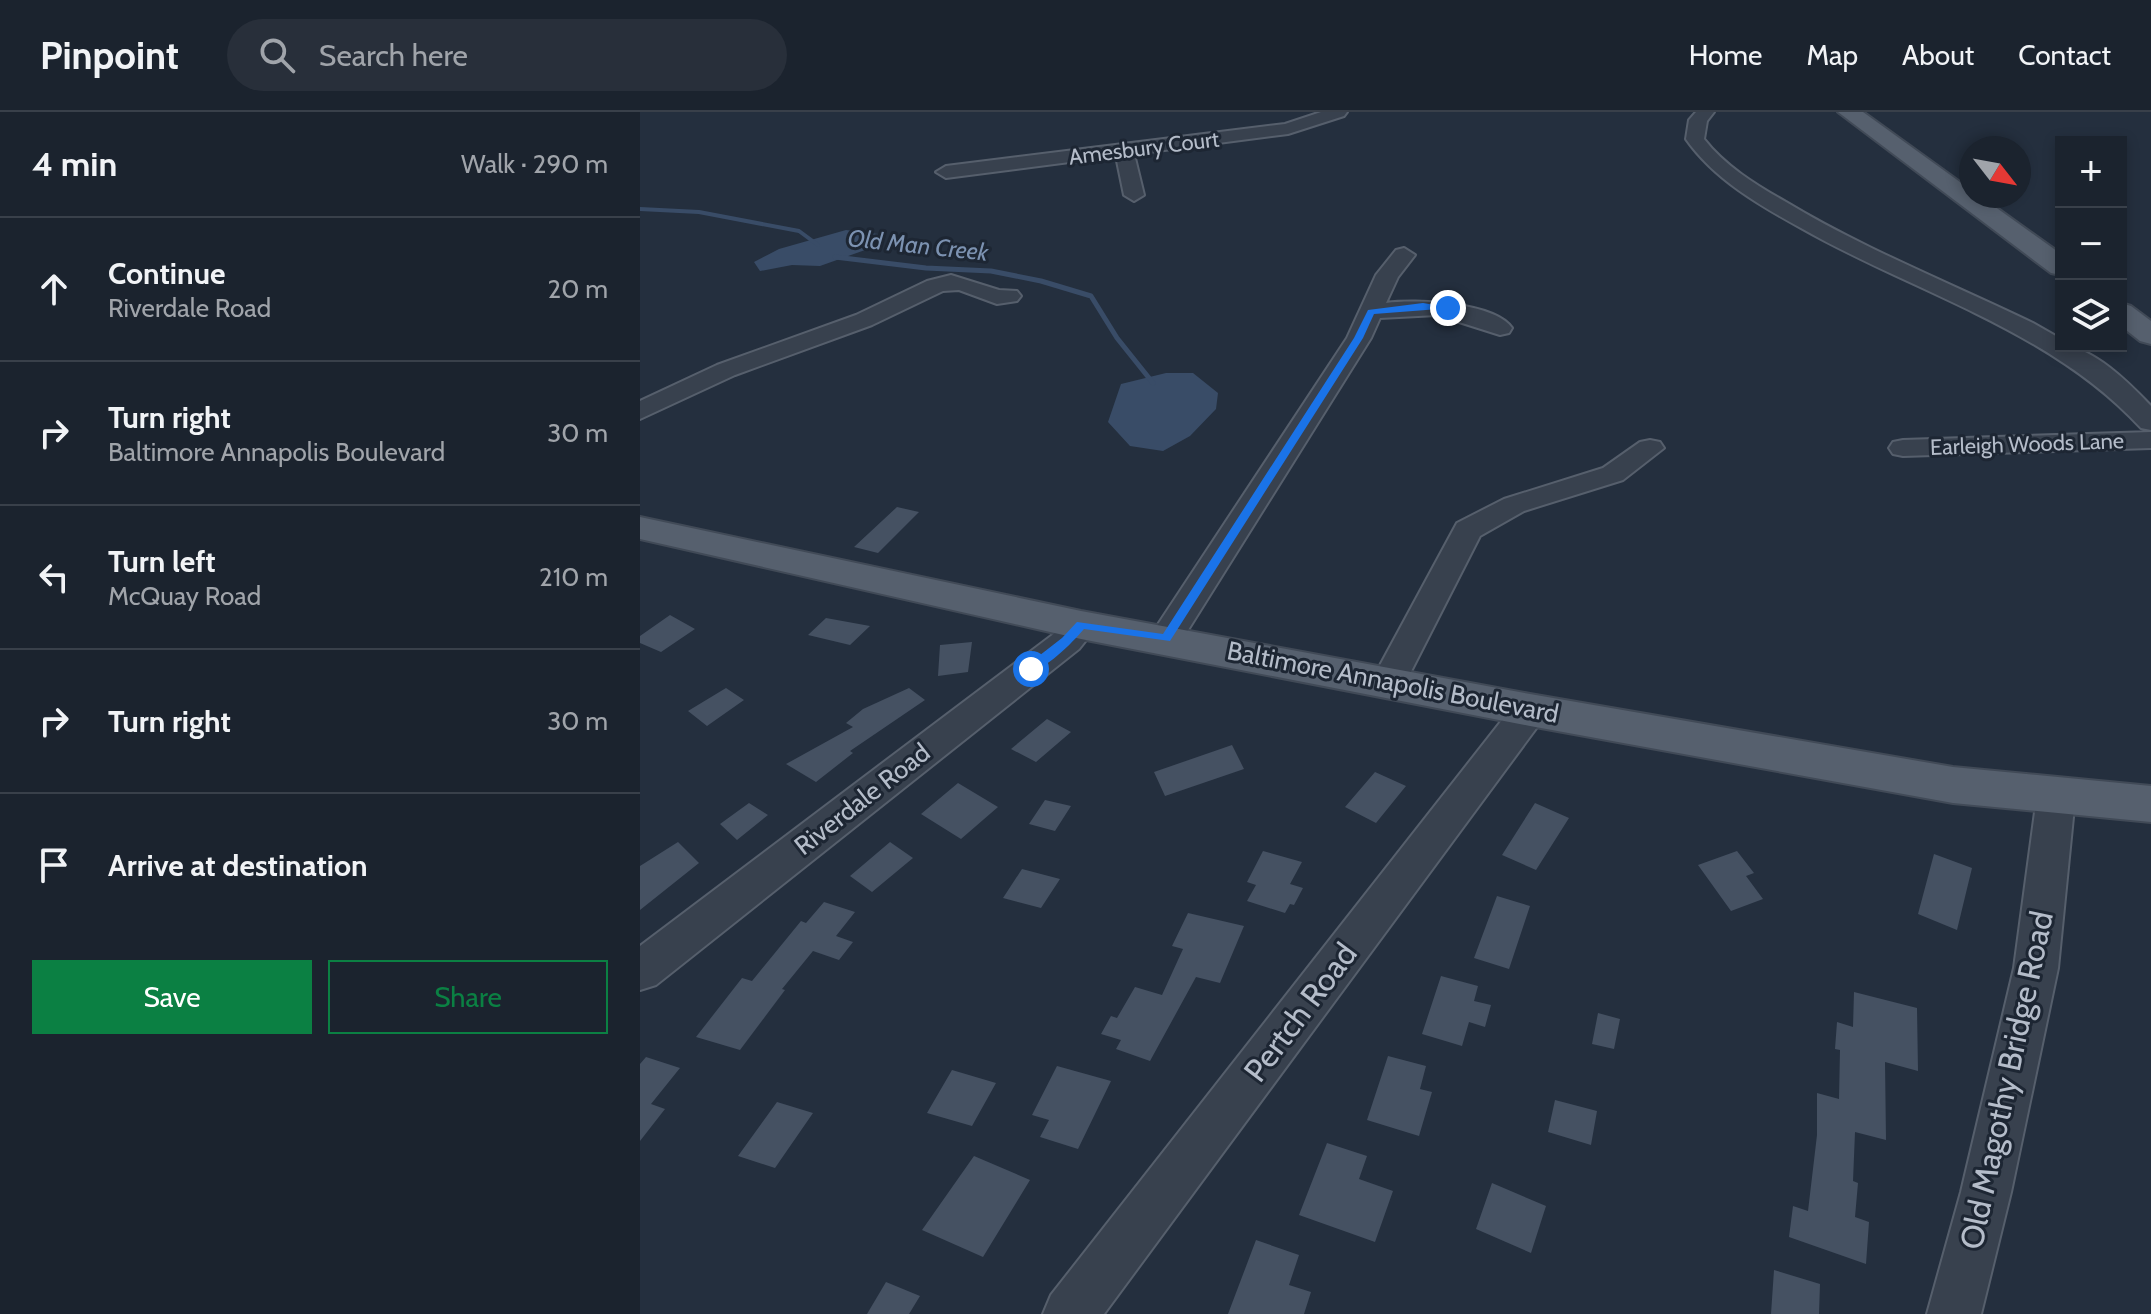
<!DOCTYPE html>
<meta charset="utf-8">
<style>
:root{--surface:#1b232e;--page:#282f3a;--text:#f1f3f6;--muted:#a0a4aa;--line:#39404a;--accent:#0b8043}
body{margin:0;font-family:Cabin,sans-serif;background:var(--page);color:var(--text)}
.controls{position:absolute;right:24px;top:24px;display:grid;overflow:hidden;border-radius:0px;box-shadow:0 4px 12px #0003}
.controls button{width:72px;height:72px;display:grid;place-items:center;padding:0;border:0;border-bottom:2px solid var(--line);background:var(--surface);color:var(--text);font:40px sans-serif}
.compass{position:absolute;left:1319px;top:24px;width:72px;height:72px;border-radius:50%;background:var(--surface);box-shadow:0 4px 12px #0003;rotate:121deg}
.stop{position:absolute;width:24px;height:24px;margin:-18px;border:6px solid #1a73e8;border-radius:50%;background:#fff}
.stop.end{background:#1a73e8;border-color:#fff;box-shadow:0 2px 8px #0008}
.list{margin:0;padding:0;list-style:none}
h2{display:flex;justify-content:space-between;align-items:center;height:104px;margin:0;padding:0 32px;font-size:34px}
h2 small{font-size:26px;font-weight:400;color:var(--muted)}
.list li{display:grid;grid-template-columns:52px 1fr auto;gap:24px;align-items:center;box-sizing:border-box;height:144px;padding:0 32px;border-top:2px solid var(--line)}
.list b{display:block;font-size:30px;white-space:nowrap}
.list p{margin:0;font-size:26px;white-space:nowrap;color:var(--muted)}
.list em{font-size:26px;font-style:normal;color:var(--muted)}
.actions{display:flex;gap:16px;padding:24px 32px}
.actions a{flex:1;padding:18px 0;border:2px solid var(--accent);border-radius:0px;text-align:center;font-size:28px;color:var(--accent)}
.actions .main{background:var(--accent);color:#fff}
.icon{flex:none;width:44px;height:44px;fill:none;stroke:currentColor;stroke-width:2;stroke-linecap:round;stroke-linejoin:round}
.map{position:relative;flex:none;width:1511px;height:1202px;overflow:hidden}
header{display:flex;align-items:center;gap:48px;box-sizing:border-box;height:112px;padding:0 40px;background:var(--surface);border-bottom:2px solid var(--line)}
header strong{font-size:38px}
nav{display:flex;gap:44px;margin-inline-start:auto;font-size:28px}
.search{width:560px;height:72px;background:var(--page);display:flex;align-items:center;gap:20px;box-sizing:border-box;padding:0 28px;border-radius:44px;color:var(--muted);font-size:30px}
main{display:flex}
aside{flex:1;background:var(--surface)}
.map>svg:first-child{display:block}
</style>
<header>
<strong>Pinpoint</strong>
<div class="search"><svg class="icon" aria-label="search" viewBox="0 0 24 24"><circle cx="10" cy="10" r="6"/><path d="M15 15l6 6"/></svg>Search here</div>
<nav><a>Home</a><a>Map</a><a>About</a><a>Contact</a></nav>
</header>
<main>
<aside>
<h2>4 min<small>Walk · 290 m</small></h2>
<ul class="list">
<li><svg class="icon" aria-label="ahead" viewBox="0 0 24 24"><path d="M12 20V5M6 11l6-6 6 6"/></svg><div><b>Continue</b><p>Riverdale Road</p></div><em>20 m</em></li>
<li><svg class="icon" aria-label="right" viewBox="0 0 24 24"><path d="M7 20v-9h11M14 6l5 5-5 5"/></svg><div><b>Turn right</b><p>Baltimore Annapolis Boulevard</p></div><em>30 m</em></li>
<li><svg class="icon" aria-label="left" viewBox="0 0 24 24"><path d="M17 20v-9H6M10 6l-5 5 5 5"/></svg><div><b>Turn left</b><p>McQuay Road</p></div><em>210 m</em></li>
<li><svg class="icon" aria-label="right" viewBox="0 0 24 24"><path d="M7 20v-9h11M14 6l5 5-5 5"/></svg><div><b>Turn right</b></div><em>30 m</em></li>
<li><svg class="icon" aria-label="arrive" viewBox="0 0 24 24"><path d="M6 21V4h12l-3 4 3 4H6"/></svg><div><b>Arrive at destination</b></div></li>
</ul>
<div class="actions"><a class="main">Save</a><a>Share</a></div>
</aside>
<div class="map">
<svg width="1511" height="1202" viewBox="0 0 1511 1202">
<rect width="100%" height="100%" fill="#242f3e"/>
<path fill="#394c67" d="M206,118L238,122L242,132L180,154L152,153L120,159L114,150L139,137Z
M526,261H553L578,281L576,297L550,324L523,339L490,334L468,310L481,272Z"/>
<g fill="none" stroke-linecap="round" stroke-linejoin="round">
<path stroke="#394c67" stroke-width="4" d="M0,97L59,100L159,119L178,133
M195,145L202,146"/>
<path stroke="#394c67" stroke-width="5" d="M195,145L286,156L351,159L401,169L451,184L477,226L513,271"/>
</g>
<path fill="#455162" d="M257,395L279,400L238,441L214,435Z
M30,503L55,517L21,540L0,531V524Z
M186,506L230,514L210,533L168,523Z
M332,530L328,560L298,564L300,533Z
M86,576L104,588L67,614L48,599Z
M269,576L285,588L210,639L213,641L176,670L146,652L213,615L206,611L223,597Z
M407,607L431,620L396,650L371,637Z
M592,633L604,657L525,684L514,660Z
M735,660L766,674L736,711L705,695Z
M318,671L358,695L321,727L281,702Z
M405,688L431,694L415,719L389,712Z
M109,691L128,703L97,728L80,712Z
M895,691L929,706L896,758L862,743Z
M38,730L59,751L0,798V754Z
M250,730L273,746L232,780L210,764Z
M623,739L662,750L650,772L663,776L654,793L650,792L645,801L607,789L616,773L607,770Z
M1097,739L1114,761L1106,764L1123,787L1091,799L1058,753Z
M1294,742L1332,756L1317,818L1278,802Z
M382,757L420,767L401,796L363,786Z
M857,784L890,794L869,857L834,846Z
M184,790L215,800L196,824L213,830L199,848L173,839L142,877L145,878L100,938L56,925L102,866L112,869L161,809L166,811Z
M548,801L604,814L580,871L556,865L510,949L476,937L481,928L461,922L471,904L477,906L495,875L522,883L543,837L532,834Z
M801,864L838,874L834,889L851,893L845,915L829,910L822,934L782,922Z
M1214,880L1277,896L1278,959L1245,950L1246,1028L1215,1020L1213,1069L1218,1071L1215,1105L1229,1110L1226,1152L1149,1125L1153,1094L1168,1099L1177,1023V981L1199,987L1200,938L1195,937L1197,910L1213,915Z
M958,901L980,907L974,937L952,932Z
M748,944L786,954L780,977L792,980L779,1024L727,1008Z
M6,945L40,956L11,992L25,997L0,1029V952Z
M417,954L471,969L438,1037L400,1025L409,1008L392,1003Z
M312,958L356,971L332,1014L287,1001Z
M915,988L957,999L951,1033L908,1020Z
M137,990L173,1001L135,1056L98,1044Z
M687,1031L727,1044L719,1067L753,1079L735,1130L659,1103Z
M334,1044L390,1068L343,1145L282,1118Z
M852,1071L906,1094L891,1141L836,1117Z
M616,1128L659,1143L649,1173L671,1180L664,1202H588Z
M1134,1158L1180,1172L1179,1202H1131Z
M246,1170L280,1184L269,1202H227Z"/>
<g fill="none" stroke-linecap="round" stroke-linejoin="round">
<g stroke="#565f6c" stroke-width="4">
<path id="minor" d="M681,0H707L704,4L648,22L494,42L504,83L494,89L484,83L476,44L306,66L296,60L306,54L645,12Z
M1056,0H1074L1067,9L1064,27C1085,54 1116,73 1146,90C1224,137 1310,171 1393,211L1421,227V234C1453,234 1490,272 1511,294V318L1501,316C1410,217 1275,181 1161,116C1119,93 1074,67 1046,27L1049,8Z
M764,136L775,143L758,165L746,191C775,187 854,190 872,216L869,221L860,223L797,203L740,206L731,226L538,534L526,537L514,534L509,526L707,226L736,163L756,138Z
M311,163L359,178L377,179L381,184L377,189L357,192L319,178L303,179L232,213L95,263L0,307V289L77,253L216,203L287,169Z
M1511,320V336L1263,344L1253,342L1249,336L1253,330L1263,328Z
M1010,328L1020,330L1024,336L983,368L884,399L840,424L761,579L749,582L737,579L731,570L817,411L864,387L963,356L1000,330Z
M441,502L453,505L458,513L439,537L16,873L0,878V834L415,521L429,505Z
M890,585L903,589L908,598L903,607L464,1202H403L411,1183L877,589Z
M1416,670L1430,674L1435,685L1418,856L1371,1080L1341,1202H1287L1321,1080L1374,856L1397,685L1402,674Z"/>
</g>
<g stroke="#414a57" stroke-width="4">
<path id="major" d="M1198,0H1223L1331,78V84H1340L1421,142V163L1411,161Z
M1481,191L1491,194L1511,209V232L1500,229L1481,214Z
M0,405L441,499L890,582L1313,655L1511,674V710L1313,691L890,614L441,527L0,427Z"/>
</g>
<use href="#minor" fill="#38414e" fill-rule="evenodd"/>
<use href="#major" fill="#56606e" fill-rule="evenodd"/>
</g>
<path fill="#1a73e8" d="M783,191L812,196L734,202L723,226L530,529L444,517C433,530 403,561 386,560V554L422,526L437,510L523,522L714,226L728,198Z"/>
<g text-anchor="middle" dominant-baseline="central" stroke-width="6" stroke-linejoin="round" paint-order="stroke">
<g font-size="22" fill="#b4bcc9" stroke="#1d2633">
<text transform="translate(504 36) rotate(-7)">Amesbury Court</text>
<text transform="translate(1387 332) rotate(-2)">Earleigh Woods Lane</text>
</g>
<g font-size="24" font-style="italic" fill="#7c92b1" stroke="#1d2633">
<text transform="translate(278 133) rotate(6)">Old Man Creek</text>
</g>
<g font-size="26" fill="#b4bcc9" stroke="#1d2633">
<text transform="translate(753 570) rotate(11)">Baltimore Annapolis Boulevard</text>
<text transform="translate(222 687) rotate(-38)">Riverdale Road</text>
</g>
<g font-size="32" fill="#b4bcc9" stroke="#1d2633">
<text transform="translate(660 900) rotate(-53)">Pertch Road</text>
<text transform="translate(1366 968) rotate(-78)">Old Magothy Bridge Road</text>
</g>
</g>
</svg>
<div class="controls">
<button>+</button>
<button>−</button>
<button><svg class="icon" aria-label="layers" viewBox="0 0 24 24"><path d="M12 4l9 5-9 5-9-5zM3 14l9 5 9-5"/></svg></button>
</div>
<svg class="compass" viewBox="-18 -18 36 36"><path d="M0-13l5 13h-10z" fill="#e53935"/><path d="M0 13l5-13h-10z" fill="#a0a4aa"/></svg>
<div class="stop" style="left:391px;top:557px"></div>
<div class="stop end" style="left:808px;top:196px"></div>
</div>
</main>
